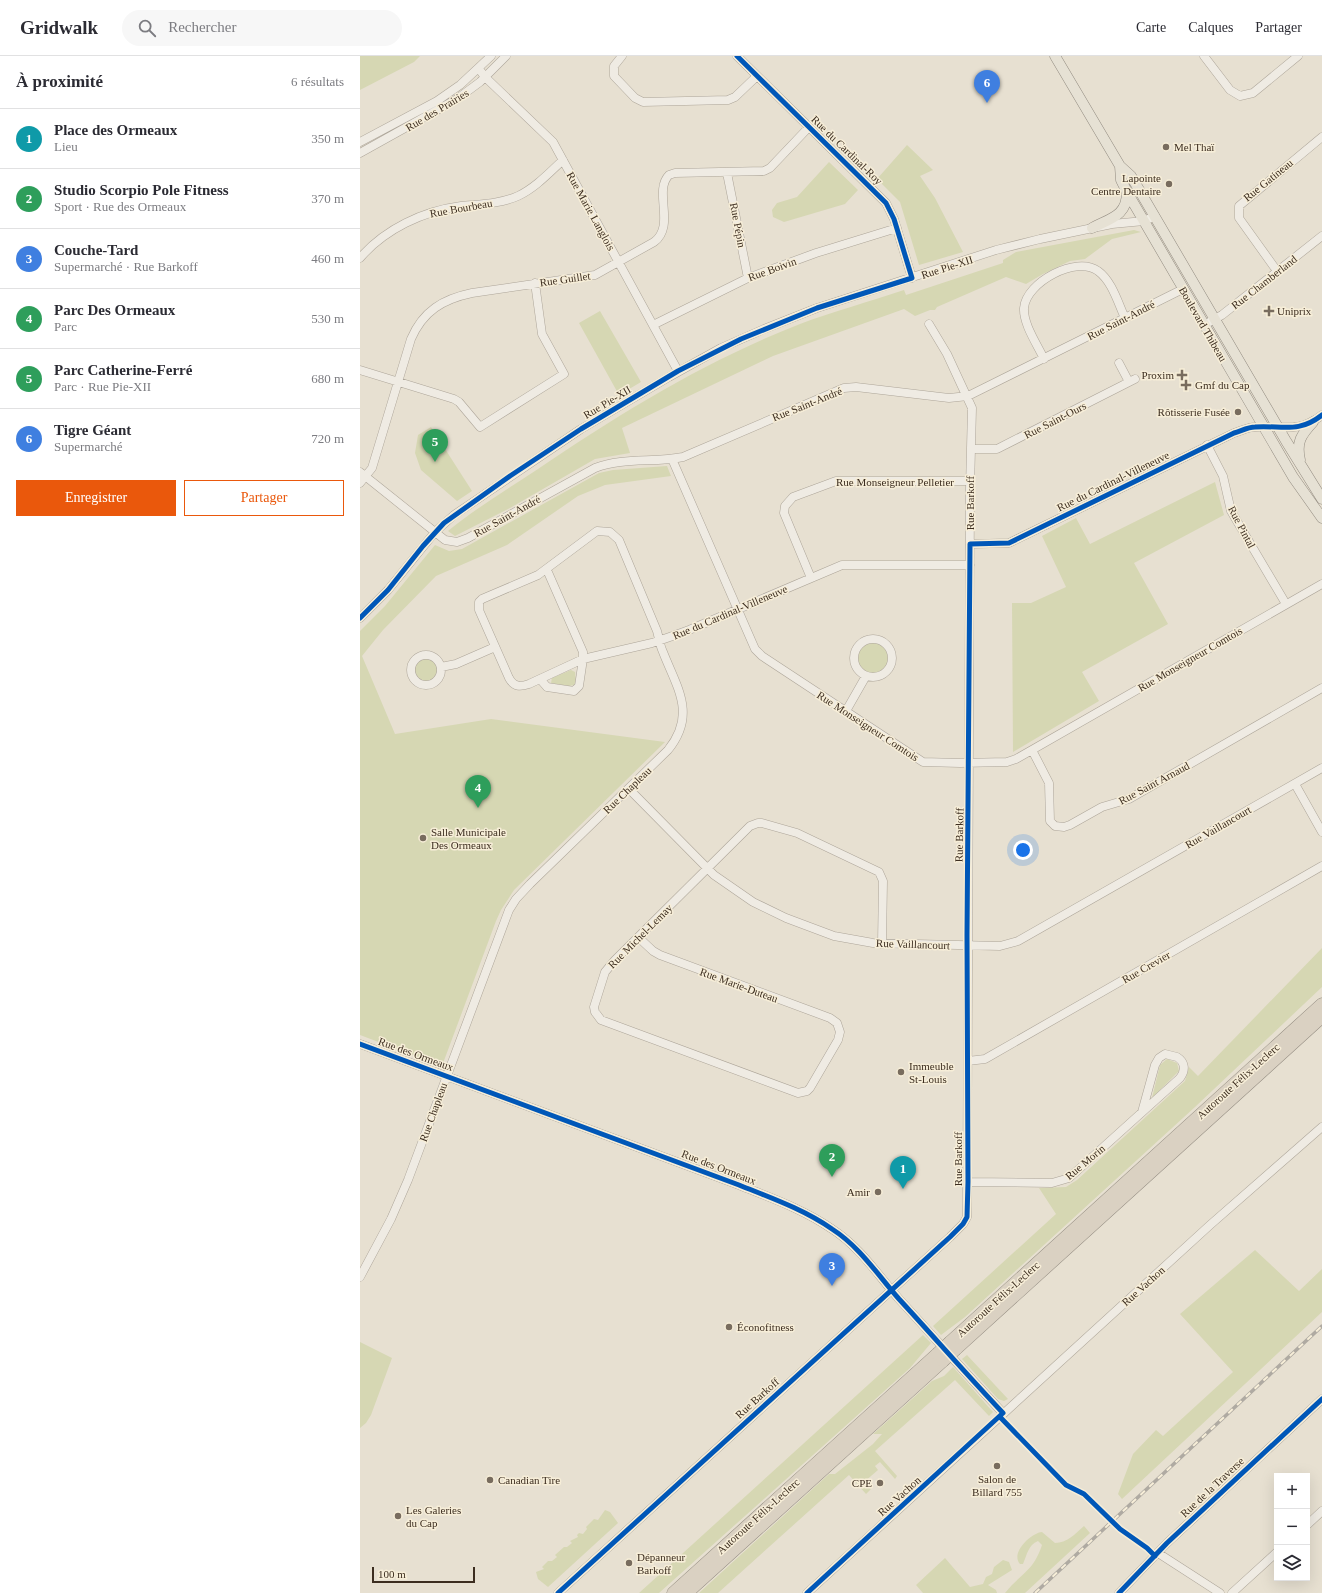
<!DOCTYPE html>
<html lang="fr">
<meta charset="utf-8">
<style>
:root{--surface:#fff;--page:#f7f7f7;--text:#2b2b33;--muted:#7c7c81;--line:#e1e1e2;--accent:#ea580c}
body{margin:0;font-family:Georgia,serif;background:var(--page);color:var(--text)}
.controls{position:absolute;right:12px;bottom:12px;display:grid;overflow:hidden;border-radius:0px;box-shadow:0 4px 16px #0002}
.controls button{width:36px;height:36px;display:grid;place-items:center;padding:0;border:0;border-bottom:1px solid var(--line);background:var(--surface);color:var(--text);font:20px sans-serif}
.scale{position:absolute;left:12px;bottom:10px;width:103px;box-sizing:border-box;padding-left:4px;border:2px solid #3d2e20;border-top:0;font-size:11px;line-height:14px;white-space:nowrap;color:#3d2e20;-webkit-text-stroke:3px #f7eed8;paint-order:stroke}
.you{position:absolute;left:663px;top:794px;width:14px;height:14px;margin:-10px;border:3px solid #fff;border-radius:50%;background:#1a73e8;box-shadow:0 0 0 6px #1a73e833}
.badge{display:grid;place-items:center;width:26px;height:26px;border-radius:50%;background:var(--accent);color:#fff;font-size:13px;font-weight:700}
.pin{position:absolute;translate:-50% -33px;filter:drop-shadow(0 1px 2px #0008)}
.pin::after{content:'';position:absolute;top:21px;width:14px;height:12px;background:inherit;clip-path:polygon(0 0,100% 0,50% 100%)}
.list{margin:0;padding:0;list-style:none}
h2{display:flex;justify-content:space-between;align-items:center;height:52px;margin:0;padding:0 16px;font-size:17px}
h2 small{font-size:13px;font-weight:400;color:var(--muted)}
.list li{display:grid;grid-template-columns:26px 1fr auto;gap:12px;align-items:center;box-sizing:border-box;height:60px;padding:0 16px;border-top:1px solid var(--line)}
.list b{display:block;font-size:15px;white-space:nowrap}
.list p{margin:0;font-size:13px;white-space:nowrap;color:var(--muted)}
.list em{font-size:13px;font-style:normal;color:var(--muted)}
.actions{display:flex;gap:8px;padding:12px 16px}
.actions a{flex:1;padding:9px 0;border:1px solid var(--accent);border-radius:0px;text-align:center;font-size:14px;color:var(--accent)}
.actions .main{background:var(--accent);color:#fff}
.icon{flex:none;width:22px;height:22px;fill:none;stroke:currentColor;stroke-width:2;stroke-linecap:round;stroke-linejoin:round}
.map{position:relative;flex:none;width:962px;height:1537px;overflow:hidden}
header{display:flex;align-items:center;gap:24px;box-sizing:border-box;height:56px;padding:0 20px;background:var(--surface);border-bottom:1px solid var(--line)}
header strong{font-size:19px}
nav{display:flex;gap:22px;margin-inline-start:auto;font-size:14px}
.search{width:280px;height:36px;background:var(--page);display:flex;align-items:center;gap:10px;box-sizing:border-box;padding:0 14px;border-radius:22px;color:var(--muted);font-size:15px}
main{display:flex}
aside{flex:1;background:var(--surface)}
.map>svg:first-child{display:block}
</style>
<header>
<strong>Gridwalk</strong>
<div class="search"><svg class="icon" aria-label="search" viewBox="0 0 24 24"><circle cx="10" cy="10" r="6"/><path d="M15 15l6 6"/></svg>Rechercher</div>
<nav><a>Carte</a><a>Calques</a><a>Partager</a></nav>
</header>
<main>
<aside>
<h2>À proximité<small>6 résultats</small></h2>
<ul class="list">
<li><span class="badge" style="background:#0f9aa8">1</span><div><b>Place des Ormeaux</b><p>Lieu</p></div><em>350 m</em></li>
<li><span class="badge" style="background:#2e9e5b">2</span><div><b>Studio Scorpio Pole Fitness</b><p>Sport · Rue des Ormeaux</p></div><em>370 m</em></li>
<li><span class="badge" style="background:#3f7fe0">3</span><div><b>Couche-Tard</b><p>Supermarché · Rue Barkoff</p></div><em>460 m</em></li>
<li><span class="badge" style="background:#2e9e5b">4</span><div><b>Parc Des Ormeaux</b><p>Parc</p></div><em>530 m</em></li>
<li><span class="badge" style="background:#2e9e5b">5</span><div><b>Parc Catherine-Ferré</b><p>Parc · Rue Pie-XII</p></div><em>680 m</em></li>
<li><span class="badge" style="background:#3f7fe0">6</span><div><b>Tigre Géant</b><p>Supermarché</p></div><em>720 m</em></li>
</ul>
<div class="actions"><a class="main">Enregistrer</a><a>Partager</a></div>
</aside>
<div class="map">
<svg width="962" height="1537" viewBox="0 0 962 1537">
<rect width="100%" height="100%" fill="#e7e0d1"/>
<path fill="#d6d7b3" d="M0,0H60L54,6L0,34Z
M547,89L573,114L560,120L575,142L603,196L559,209L540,146L517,123Z
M469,106L498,134L485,148L424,166L413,161L412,154L417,147L437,141Z
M774,174L781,176L752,183L725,203L710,205L683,218L666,228L646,221L577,251L575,254H570L555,260L544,253L413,300L262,372L270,397L235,403L150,452L95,480L88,475C116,452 148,433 178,413C260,357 347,304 440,268C474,255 509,246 544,234L546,239L643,207V204L656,196Z
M240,255L281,326L259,339L219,267Z
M71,371L112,435L97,445L61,414L55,397L58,379Z
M307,410L311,420L245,429L218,440L147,489L76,520L23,574L2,600L35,678L131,663L305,686L154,834L141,854L136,865L82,1010L0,979V575L25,550L75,489L89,495L102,493L239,417L253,414Z
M855,426L864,459L774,507L808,568L722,616L739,645L653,696L652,547H671L706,531L682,480L716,462L730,488Z
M498 602a15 15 0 1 1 30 0a15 15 0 1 1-30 0Z
M55 614a11 11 0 1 1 22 0a11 11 0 1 1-22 0Z
M211,614L215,616L216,625L214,629L209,630L191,627L192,622Z
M962,892V931L835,1051L605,1261L581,1279L573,1270L696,1158L679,1132L706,1131L717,1124L825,1025L829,1011L838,1020Z
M807,1003L817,1007L819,1015L792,1042L800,1009Z
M895,1194L939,1235L962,1213V1256L762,1443L758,1438L773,1398L796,1374L803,1380L873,1316L820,1258Z
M563,1279L571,1287L550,1312L299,1537H279Z
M0,1286L32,1302L11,1359L6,1367L0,1372Z
M607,1299L648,1343L644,1345L638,1343L602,1303Z
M593,1311L633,1356L629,1360L595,1324L515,1395L537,1420L535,1423L520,1406L515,1410L518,1414L504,1426L511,1433L506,1438L489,1419L358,1537H339L469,1418H475L513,1388L522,1378H513L572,1325L584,1320Z
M245,1454L250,1456L258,1467L188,1531L178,1523L176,1516L184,1513L182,1511L188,1505H192L197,1501L195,1499L204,1491H207L212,1487L210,1485L218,1481L217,1479L219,1477L223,1478L227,1473L226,1471L234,1463L238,1464Z
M724,1470L730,1477L665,1537H645C661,1517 673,1516 682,1489L678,1485C668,1489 667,1499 663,1508H660C650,1497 671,1477 682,1476L695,1487C707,1487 715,1478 724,1470Z
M585,1502L610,1531L623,1528L626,1521L632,1518L634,1511L643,1504L649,1506L652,1514L628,1529L636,1534L637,1537H563L556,1529Z"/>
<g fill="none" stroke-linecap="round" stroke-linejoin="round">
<g stroke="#ada599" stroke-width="9">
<path id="minor" d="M262,0L254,10V20L275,42L283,46L368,44L375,41L397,20
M377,0L526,147L534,163L552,222
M844,0L870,34L880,40L893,37L938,0
M119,13L125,21L193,86L318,315
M0,86L77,45L100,29L131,0
M0,97L97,43L120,26L146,0
M367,117L388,222
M0,202C25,173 63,155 101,150C120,148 140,148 158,140C175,132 189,117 203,104
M917,215L879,162V150L962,81
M293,269L388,222L456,197L537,172
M844,269L862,259L962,180
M684,303C677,288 663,268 664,252C666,226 717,199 738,215C752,225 758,247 765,262
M759,307L769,326
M0,314L94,343L99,346L120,371L204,318L182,278L175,227
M847,389L863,420L871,455L926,548
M611,393H637L775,323
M312,403L395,593L402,600L563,706L600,707L647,706L656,703L962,528
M0,416L85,484L97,486L108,482L235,412C263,401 294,407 323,401L484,332L496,331L589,342L608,340L823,233
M0,427L12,412L51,283C63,255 83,243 112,237L235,219L294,186C316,170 293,135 309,119L315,117L404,115L410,112L449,71
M610,488L649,487L874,377C881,375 888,371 895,371C922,369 938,378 962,359
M451,522L424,457L425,450L433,441L476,425H610
M0,562L28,534L75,476L94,459L221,373L309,321L361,292L404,273L457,252L636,194L680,183L752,168L784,165L795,160
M494 602a19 19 0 1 1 38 0a19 19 0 1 1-38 0Z
M51 614a15 15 0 1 1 30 0a15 15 0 1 1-30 0Z
M81,611L96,608L135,591
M180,623L187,631L214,635L219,630L223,603V596L187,514
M486,655L506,620
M672,694L689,727L690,765L695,770L704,771L710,769L742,751L769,743L962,632
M935,728L962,776
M269,733L354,819L393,846L426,862L474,880L513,887L640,890L658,885L962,712
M278,881L293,895L300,899L470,962L477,967L480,976L478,984L450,1032L447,1035L438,1037L241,964L235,956L234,951L245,916L255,904L390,770L398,767H402L437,777L519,816L523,825L522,888
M0,988L379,1129C411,1142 443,1153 472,1173C500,1191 517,1218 539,1243C574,1281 608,1320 643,1357
M608,1005L625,1003L962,810
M608,1126L692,1127L709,1122L820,1022C826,1014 825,1006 817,1001L805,998L799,1002L795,1009L782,1056
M0,1221L31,1163L48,1124L149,854L156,843L170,828L308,694C337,658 317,632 303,596C300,590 299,582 297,575L259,484L250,476L237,475L178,519L122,543L119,546V554L149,622C154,631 160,631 169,628L223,603L292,587C304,583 316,579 329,574L482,509H610
M947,1469L962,1455
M798,1497L860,1537
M198,1537L590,1181L603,1168L607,1161L610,432L612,352L587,298L569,268
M447,1537L850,1169L962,1071
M759,1537L807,1487L962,1343
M872,1537L917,1496"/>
</g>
<g stroke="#928b80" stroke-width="11">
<path id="major" d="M695,0L760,110L771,120L926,385L962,443
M760,110L761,124L767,136L933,421L962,462
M732,172C751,162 767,160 767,136
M940,404C936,386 941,379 953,366"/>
</g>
<g stroke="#928b80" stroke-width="13">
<path id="highway" d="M590,1286L962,948
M596,1293L962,961
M313,1537L577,1298
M327,1537L583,1305"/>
</g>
<use href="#minor" stroke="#efebe3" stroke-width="8"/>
<use href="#major" stroke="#e6e1d4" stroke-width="10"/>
<use href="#highway" stroke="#dad1c2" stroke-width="12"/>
<g stroke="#afaaa2" stroke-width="3.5">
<path id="rail" d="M675,1537L962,1270"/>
</g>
<use href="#rail" stroke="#f7eed8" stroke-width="2" stroke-dasharray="6" stroke-linecap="butt"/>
<g stroke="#928b80" stroke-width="13" stroke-linecap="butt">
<path id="highway-bridge" d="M577,1298L590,1286
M583,1305L596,1293"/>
</g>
<use href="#highway-bridge" stroke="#dad1c2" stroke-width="12"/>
<g stroke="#f7eed8" stroke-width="8">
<path id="cycleway" d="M0,562L28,534L63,490L84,467L150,420L221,373L318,315L381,283L457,252L552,222L534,163L526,147L377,0
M0,988L379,1129C411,1142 443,1153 472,1173C500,1191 517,1218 539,1243C574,1281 608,1320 643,1357L447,1537
M640,1361L706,1429L724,1438L760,1473L787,1492L795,1500
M198,1537L590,1181L603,1168L607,1161L608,1126L607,879L610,488L649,487L874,377C881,375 888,371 895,371C922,369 938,378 962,359
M759,1537L807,1487L962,1343"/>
</g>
<use href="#cycleway" stroke="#0057b8" stroke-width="5"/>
</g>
<g fill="#786c5e" stroke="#f7eed8" stroke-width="1.5">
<circle cx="806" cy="91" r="4"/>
<circle cx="809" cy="128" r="4"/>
<path d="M907 249h4v4h4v4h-4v4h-4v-4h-4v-4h4z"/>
<path d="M820 313h4v4h4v4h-4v4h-4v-4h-4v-4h4z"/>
<path d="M824 323h4v4h4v4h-4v4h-4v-4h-4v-4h4z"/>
<circle cx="878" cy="356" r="4"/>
<circle cx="63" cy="782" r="4"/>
<circle cx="541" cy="1016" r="4"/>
<circle cx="518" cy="1136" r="4"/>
<circle cx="369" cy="1271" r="4"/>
<circle cx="637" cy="1410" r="4"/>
<circle cx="130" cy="1424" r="4"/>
<circle cx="520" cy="1427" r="4"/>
<circle cx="38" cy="1460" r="4"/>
<circle cx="269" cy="1507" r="4"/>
</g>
<g text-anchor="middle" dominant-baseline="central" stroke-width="3" stroke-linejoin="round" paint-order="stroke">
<g font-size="11" fill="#3d2e20" stroke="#f7eed8">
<text transform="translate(77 54) rotate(-31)">Rue des Prairies</text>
<text transform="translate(487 94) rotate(44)">Rue du Cardinal-Roy</text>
<text transform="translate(908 124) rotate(-39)">Rue Gatineau</text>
<text transform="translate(101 152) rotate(-10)">Rue Bourbeau</text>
<text transform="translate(231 155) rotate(61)">Rue Marie Langlois</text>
<text transform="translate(378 169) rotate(79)">Rue Pépin</text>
<text transform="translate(587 211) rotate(-18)">Rue Pie-XII</text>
<text transform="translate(412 213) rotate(-20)">Rue Boivin</text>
<text transform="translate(205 223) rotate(-8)">Rue Guillet</text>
<text transform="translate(904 226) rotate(-38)">Rue Chamberland</text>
<text transform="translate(761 264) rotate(-27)">Rue Saint-André</text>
<text transform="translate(843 268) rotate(60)">Boulevard Thibeau</text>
<text transform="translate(247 346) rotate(-31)">Rue Pie-XII</text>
<text transform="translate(447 348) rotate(-22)">Rue Saint-André</text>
<text transform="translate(695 364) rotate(-27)">Rue Saint-Ours</text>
<text transform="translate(753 425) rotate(-26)">Rue du Cardinal-Villeneuve</text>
<text x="535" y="426">Rue Monseigneur Pelletier</text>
<text transform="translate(610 447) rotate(-90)">Rue Barkoff</text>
<text transform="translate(147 460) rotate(-29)">Rue Saint-André</text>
<text transform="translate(882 471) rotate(62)">Rue Pintal</text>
<text transform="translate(370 556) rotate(-23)">Rue du Cardinal-Villeneuve</text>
<text transform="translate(830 603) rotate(-30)">Rue Monseigneur Comtois</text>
<text transform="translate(508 670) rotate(33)">Rue Monseigneur Comtois</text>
<text transform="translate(794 727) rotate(-28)">Rue Saint Arnaud</text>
<text transform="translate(267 734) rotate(-44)">Rue Chapleau</text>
<text transform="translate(858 771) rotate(-30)">Rue Vaillancourt</text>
<text transform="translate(599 779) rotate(-89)">Rue Barkoff</text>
<text transform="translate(280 880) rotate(-45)">Rue Michel-Lemay</text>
<text transform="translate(553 888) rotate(2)">Rue Vaillancourt</text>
<text transform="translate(786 911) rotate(-30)">Rue Crevier</text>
<text transform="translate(379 929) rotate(20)">Rue Marie-Duteau</text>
<text transform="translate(56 998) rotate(20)">Rue des Ormeaux</text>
<text transform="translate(878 1025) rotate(-42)">Autoroute Félix-Leclerc</text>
<text transform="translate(73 1056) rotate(-70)">Rue Chapleau</text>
<text transform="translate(598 1103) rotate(-90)">Rue Barkoff</text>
<text transform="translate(725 1106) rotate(-40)">Rue Morin</text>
<text transform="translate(359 1111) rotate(21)">Rue des Ormeaux</text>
<text transform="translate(783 1230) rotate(-42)">Rue Vachon</text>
<text transform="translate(638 1243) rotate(-42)">Autoroute Félix-Leclerc</text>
<text transform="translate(397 1342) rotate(-42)">Rue Barkoff</text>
<text transform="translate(852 1431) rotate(-43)">Rue de la Traverse</text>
<text transform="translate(539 1440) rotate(-42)">Rue Vachon</text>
<text transform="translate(398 1460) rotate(-42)">Autoroute Félix-Leclerc</text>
</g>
<g font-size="11" fill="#3d2e20" stroke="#f7eed8" text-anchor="start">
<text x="814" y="91">Mel Thaï</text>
<text x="801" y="122" text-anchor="end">Lapointe<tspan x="801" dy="13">Centre Dentaire</tspan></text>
<text x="917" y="255">Uniprix</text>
<text x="814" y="319" text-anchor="end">Proxim</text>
<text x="835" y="329">Gmf du Cap</text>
<text x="870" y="356" text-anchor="end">Rôtisserie Fusée</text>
<text x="71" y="776">Salle Municipale<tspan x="71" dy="13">Des Ormeaux</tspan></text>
<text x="549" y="1010">Immeuble<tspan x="549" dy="13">St-Louis</tspan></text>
<text x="510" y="1136" text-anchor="end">Amir</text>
<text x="377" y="1271">Éconofitness</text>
<text x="637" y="1423" text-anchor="middle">Salon de<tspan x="637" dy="13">Billard 755</tspan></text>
<text x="138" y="1424">Canadian Tire</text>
<text x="512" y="1427" text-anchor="end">CPE</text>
<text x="46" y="1454">Les Galeries<tspan x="46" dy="13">du Cap</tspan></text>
<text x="277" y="1501">Dépanneur<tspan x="277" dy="13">Barkoff</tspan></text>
</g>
</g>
</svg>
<div class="controls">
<button>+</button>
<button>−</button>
<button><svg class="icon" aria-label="layers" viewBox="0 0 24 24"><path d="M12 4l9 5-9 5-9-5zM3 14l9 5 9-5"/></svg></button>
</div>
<div class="scale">100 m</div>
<div class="you"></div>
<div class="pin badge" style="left:543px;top:1133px;background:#0f9aa8">1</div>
<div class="pin badge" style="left:472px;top:1121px;background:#2e9e5b">2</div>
<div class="pin badge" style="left:472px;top:1230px;background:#3f7fe0">3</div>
<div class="pin badge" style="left:118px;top:752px;background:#2e9e5b">4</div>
<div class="pin badge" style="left:75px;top:406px;background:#2e9e5b">5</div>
<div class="pin badge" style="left:627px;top:47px;background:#3f7fe0">6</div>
</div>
</main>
